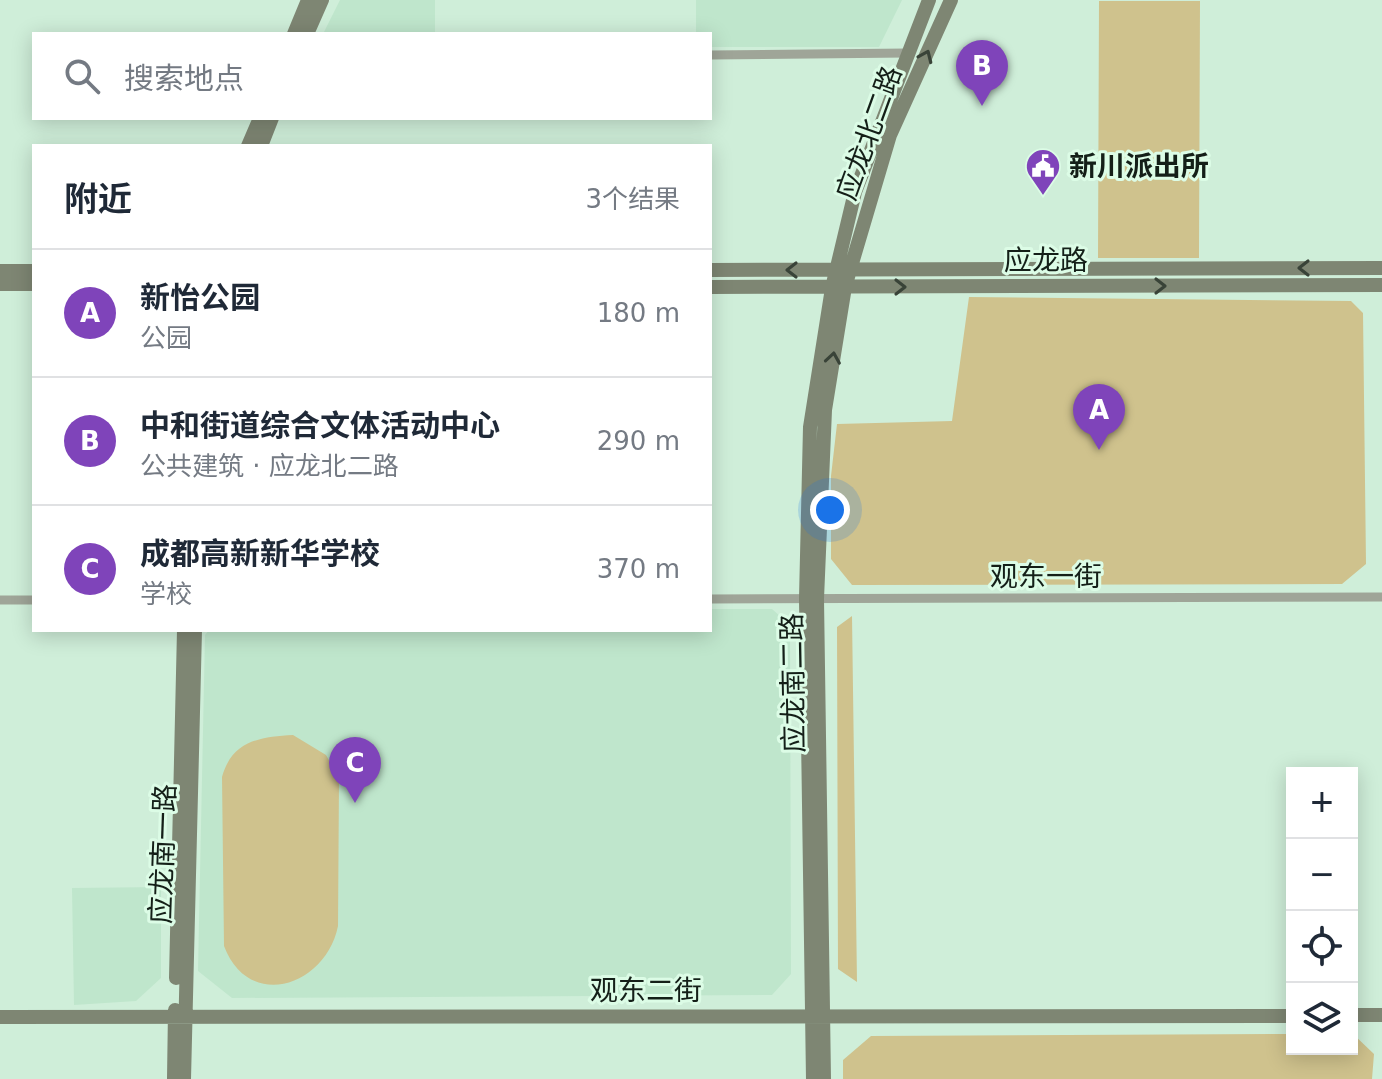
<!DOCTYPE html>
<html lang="zh">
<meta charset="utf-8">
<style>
:root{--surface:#fff;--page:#f2f2f3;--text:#1f2937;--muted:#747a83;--line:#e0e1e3;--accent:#7f44ba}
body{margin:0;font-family:"DejaVu Sans","Noto Sans SC",sans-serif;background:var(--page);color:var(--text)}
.controls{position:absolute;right:24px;bottom:24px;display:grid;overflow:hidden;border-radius:0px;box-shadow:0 4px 20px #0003}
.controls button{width:72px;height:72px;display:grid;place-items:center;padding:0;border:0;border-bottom:2px solid var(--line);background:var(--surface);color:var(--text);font:40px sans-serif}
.you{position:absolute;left:830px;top:510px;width:28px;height:28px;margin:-20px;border:6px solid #fff;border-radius:50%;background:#1a73e8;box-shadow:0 0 0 12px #1a73e833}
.badge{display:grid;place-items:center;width:52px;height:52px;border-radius:50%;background:var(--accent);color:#fff;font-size:26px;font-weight:700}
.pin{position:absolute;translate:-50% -66px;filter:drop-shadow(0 2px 4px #0008)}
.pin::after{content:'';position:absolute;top:42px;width:28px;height:24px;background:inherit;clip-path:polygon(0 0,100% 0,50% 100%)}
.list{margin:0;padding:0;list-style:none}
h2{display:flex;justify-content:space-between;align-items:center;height:104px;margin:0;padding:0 32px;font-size:34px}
h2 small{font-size:26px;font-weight:400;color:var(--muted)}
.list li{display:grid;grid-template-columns:52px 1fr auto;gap:24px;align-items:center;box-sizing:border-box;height:128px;padding:0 32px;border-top:2px solid var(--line)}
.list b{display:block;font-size:30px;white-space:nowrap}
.list p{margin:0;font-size:26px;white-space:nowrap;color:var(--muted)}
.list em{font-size:26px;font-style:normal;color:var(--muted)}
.icon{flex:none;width:44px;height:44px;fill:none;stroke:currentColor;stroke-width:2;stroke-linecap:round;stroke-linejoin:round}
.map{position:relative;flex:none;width:1382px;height:1079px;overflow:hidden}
.search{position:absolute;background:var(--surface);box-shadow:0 4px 20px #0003;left:32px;top:32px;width:680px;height:88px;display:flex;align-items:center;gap:20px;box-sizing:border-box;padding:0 28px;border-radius:0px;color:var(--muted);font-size:30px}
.panel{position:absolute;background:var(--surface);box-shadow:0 4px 20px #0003;left:32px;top:144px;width:680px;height:488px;border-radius:0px}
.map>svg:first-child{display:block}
</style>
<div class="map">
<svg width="1382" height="1079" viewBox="0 0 1382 1079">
<rect width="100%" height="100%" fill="#cfeed9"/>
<path fill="#bfe6cc" d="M340,0H435V34H323Z
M696,0H902L879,47H710V34H696Z
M710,609H772L790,625L791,974L772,995L232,998L198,971L205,635L209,630H710Z
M161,887V978L136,1001L74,1005L72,888Z"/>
<path fill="#cfc28d" d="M1099,1H1200L1199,258H1098Z
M969,297L1351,301L1363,313L1366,564L1342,584L852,585L831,559V476L837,424L952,421Z
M852,616L857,982L838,969L837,627Z
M293,735L326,755L339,778L338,926C326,986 249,1012 224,946L222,777C232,741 259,737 293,735Z
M1352,1033L1374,1054L1372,1079H843V1060L871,1036L1292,1034V1049H1352Z"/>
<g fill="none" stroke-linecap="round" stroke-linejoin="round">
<path stroke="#9fa598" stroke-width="9" d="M710,55L907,53
M710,599L1382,597
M0,600H34"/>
<path stroke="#7e8673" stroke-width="14" d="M294,34L308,0
M307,34L322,0
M248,146L260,118
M261,146L272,118
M710,270L1382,268
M0,271H34
M0,284H34
M710,287L1382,285
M176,978L184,630
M1352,1015H1382
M0,1017L1292,1016
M174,1079L175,1010
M184,1079L195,630
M813,1079L806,599L810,427L832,288L855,192L929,0
M824,1079L817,599L825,410L845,287L890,135L951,0"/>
</g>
<defs><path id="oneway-chevron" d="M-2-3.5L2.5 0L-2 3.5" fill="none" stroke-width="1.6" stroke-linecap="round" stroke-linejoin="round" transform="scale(2)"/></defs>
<g stroke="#394338">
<use href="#oneway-chevron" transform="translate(926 56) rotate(-66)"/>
<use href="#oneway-chevron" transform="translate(1304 268) rotate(180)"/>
<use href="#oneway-chevron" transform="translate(792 270) rotate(180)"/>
<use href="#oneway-chevron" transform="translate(1160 286)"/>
<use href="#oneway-chevron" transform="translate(900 287)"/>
<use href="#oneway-chevron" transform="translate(833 358) rotate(-81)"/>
</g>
<defs>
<g id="civic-pin" transform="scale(1.8)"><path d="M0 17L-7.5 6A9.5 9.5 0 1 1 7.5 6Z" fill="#7f44ba" stroke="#dcfce6"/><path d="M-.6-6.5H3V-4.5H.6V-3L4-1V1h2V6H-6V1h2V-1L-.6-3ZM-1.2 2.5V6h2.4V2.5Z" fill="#fff"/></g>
</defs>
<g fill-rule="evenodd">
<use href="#civic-pin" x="1043" y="166"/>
</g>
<g text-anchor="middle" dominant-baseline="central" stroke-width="6" stroke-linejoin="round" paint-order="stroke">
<g font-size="28" fill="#141f18" stroke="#dcfce6">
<text transform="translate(869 133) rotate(-70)">应龙北二路</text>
<text x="1046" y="260">应龙路</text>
<text x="1046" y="576">观东一街</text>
<text transform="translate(793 683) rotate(-91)">应龙南二路</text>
<text transform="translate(163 854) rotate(-88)">应龙南一路</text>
<text x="646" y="990">观东二街</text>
</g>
<g font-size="28" font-weight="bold" fill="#141f18" stroke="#dcfce6" text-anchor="start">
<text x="1069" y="166">新川派出所</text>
</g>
</g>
</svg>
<div class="controls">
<button>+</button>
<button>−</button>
<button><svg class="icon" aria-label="locate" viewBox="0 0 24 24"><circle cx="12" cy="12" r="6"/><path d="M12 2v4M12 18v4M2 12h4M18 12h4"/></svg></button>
<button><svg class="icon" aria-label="layers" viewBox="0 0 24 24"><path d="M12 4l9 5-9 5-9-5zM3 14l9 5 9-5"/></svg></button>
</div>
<div class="you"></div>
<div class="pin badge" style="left:1099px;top:450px">A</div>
<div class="pin badge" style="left:982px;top:106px">B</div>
<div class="pin badge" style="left:355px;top:803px">C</div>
<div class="search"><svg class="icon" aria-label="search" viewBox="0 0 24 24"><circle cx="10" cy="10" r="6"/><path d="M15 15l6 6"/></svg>搜索地点</div>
<section class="panel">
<h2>附近<small>3个结果</small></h2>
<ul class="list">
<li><span class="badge">A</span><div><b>新怡公园</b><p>公园</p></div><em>180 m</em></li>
<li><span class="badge">B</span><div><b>中和街道综合文体活动中心</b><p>公共建筑 · 应龙北二路</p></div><em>290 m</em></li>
<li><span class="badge">C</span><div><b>成都高新新华学校</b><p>学校</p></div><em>370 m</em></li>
</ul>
</section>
</div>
